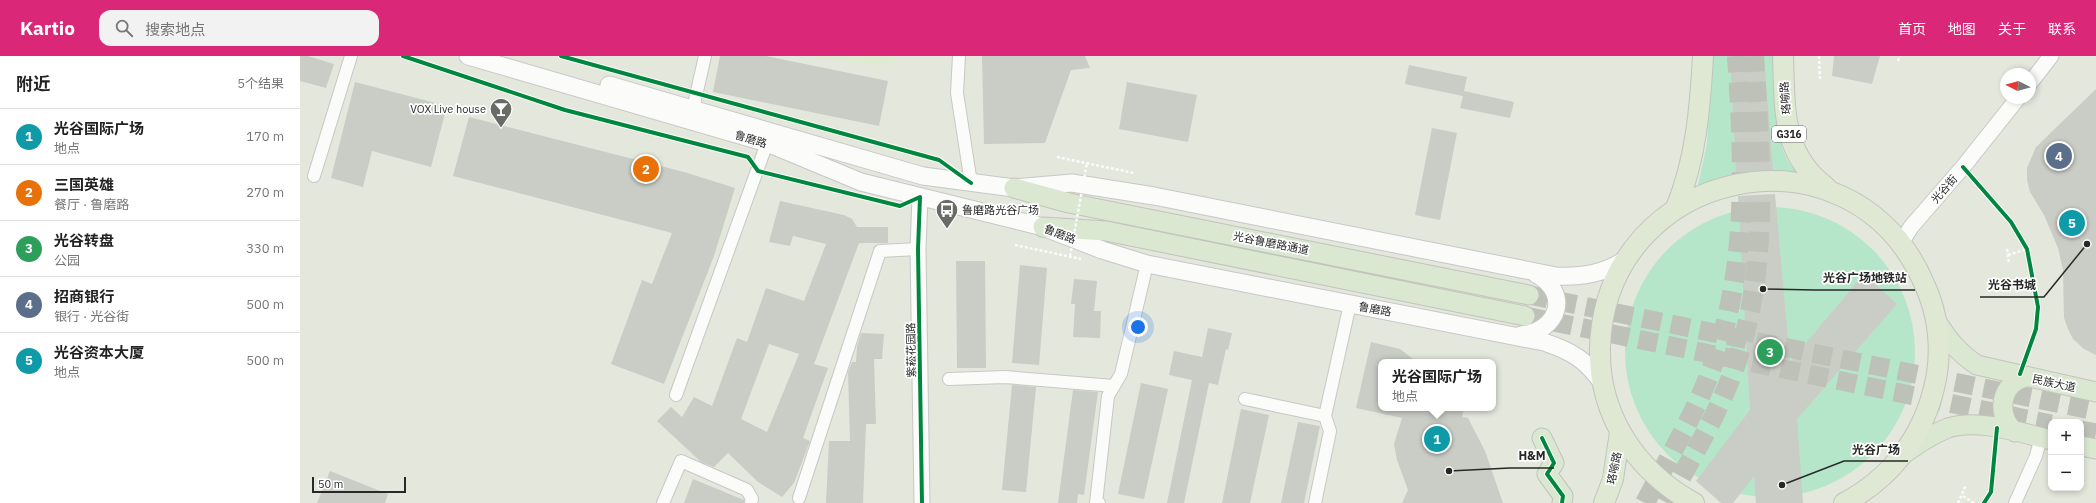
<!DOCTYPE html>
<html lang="zh">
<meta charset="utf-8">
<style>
:root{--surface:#fff;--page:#f2f2f2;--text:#222;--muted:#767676;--line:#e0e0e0;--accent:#db2777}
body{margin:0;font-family:"IBM Plex Sans","Noto Sans SC",sans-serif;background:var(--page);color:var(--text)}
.controls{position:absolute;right:12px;bottom:12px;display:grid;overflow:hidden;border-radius:8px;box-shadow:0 2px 6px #0003}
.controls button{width:36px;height:36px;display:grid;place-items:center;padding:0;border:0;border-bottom:1px solid var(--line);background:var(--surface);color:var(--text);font:20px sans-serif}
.compass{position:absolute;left:1700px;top:12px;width:36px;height:36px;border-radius:50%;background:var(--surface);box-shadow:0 2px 6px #0003;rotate:276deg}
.scale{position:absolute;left:12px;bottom:10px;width:94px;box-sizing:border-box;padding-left:4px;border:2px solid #282828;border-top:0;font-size:11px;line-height:14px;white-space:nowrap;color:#282828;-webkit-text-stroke:3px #fff;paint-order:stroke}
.you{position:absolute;left:838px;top:271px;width:14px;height:14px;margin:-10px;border:3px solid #fff;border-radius:50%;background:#1a73e8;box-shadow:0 0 0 6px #1a73e833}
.badge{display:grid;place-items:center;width:26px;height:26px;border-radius:50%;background:var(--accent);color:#fff;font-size:13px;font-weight:700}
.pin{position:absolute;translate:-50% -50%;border:2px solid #fff;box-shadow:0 1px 4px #0006}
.popup{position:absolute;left:1078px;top:303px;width:118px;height:52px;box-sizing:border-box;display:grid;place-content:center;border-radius:8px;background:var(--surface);filter:drop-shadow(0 1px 3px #0005);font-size:13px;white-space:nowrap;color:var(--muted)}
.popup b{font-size:15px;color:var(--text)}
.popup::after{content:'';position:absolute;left:50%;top:100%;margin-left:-8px;border:8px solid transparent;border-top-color:var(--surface)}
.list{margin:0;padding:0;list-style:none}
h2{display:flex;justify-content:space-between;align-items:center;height:52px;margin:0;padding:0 16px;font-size:17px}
h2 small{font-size:13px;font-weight:400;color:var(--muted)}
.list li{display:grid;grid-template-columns:26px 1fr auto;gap:12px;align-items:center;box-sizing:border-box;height:56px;padding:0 16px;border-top:1px solid var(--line)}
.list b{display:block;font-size:15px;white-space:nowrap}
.list p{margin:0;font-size:13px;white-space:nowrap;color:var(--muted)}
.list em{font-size:13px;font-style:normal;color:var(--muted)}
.icon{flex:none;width:22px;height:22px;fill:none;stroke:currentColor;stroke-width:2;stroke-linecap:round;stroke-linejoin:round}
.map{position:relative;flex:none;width:1796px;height:447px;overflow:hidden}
header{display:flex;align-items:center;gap:24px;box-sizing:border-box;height:56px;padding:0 20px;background:var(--accent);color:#fff}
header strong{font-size:19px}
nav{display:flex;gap:22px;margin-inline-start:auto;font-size:14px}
.search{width:280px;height:36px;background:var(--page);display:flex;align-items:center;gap:10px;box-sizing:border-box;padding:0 14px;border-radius:12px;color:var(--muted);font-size:15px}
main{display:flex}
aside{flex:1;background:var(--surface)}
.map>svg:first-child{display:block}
</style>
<header>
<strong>Kartio</strong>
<div class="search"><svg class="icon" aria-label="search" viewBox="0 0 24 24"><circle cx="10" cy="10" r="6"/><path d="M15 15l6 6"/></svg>搜索地点</div>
<nav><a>首页</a><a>地图</a><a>关于</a><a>联系</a></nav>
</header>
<main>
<aside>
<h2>附近<small>5个结果</small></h2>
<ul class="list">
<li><span class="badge" style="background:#0f9aa8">1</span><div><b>光谷国际广场</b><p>地点</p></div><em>170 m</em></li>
<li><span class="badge" style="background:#e8710a">2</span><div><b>三国英雄</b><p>餐厅 · 鲁磨路</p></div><em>270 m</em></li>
<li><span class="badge" style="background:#2e9e5b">3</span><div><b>光谷转盘</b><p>公园</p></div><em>330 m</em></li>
<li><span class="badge" style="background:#5c6f8a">4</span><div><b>招商银行</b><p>银行 · 光谷街</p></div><em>500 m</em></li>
<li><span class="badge" style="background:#0f9aa8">5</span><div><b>光谷资本大厦</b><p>地点</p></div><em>500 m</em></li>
</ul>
</aside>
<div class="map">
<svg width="1796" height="447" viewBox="0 0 1796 447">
<rect width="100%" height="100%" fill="#e3e7dc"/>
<path fill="#deebd0" d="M506,0H597V3L584,10Z"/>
<path fill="#b6e6c9" d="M1412,0H1475L1482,92L1489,107L1502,122L1456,118L1397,134L1407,87Z
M1325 296a145 145 0 1 1 290 0a145 145 0 1 1-290 0Z"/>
<path fill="#cacdc6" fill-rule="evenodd" d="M0,0H8L34,8L26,32L0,25Z
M420,0H466L588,25L579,70L413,36Z
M682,0H785L790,12L771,14L745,87L684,88Z
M1430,0H1464L1473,115L1436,117Z
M1534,0H1580L1572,28L1532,20Z
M1109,9L1167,21L1164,35L1214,46L1210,62L1160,52L1163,40L1105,28Z
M55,26L147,50L131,111L72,95L63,131L31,122Z
M827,26L897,39L888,86L819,73Z
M1796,33V299L1784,293L1773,283L1768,273L1764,262L1763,214L1758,192L1744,159L1730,136L1727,124V112L1736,91Z
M169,61L384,116L435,132L414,200L364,328L311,308L342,224L352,228L372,177L153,120Z
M1132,72L1157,77L1140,164L1115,159Z
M1475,138L1490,306L1564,218L1597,248L1497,363L1503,447H1456L1454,420L1433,447H1421L1396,425L1450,354L1438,140Z
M480,145L544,159L552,163L557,171H588V187H559L514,308L528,312L503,382L510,385L494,427L482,441L458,426L428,397L414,411L401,406L357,365L371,351L382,361L394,341L412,350L437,282L447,286L466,232L504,245L526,188L493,180L490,190L469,186ZM469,288L499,298L467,376L441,363Z
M656,205H685L686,312H657Z
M720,209L747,212L739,309L712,307Z
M774,223L797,225L794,255H801L800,282L773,281L775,248H771Z
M908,272L932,277L928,294L926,293L918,329L909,327L884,447H867L892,324L869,319L874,295L902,301Z
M561,277L584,278L582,303H574L576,368H566L563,447H526L529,385H550L548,316L552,306H556L557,291Z
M1071,286L1100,293L1117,306H1081V352H1164L1162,361L1168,362L1185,395L1203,447H1102L1108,434L1097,404L1094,388L1102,362L1056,352Z
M841,327L868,333L844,443L818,438Z
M712,329L736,331L726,436L702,434Z
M773,334L798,336L784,439L778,438L777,447H758Z
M941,353L969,359L950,447H922Z
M998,366L1020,370L1004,447H981Z
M30,415L88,438L85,447H17Z
M393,423L444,444V447H384Z"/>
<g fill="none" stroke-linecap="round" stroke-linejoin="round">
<path stroke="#bec1b8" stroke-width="19" stroke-dasharray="19 10" stroke-linecap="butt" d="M1229,239L1796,355
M1225,260L1751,368
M1781,374L1796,377"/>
<path stroke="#bec1b8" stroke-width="20" stroke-dasharray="20 10" stroke-linecap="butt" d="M1345,447C1367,404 1393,362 1410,317C1449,215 1444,107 1437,0
M1367,447C1388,408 1411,370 1428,329C1471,224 1461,110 1454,0"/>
<g stroke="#c8c7c6" stroke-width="14">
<path id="minor" d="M659,0L657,37L671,127
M393,53L405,0
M14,120L51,0
M649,323L705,321L814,330
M376,339L467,87
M945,343L1025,360L1050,248
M499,442L580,195L618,193
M363,447L381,405L447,434L452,443L451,447
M799,447H796L808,340L821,318L847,208
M1015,447L1030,375L1025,360
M1715,447L1736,400L1741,381"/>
</g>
<g stroke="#c8c7c6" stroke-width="17">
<path id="tertiary" d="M1730,27L1751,0
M620,141L618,193L622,447
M1601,187L1611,171L1663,111L1718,42"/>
</g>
<g stroke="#c8c7c6" stroke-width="19">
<path id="secondary" d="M168,0L467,87L561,126L743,171L802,194L847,208L1244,286C1273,296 1285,303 1303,328
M309,29L623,120L714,132L772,127L854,140L1256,220C1282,221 1304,218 1326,203
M1221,279C1259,275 1271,237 1236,218"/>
</g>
<g stroke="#c2c3bf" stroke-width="21">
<path id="primary" d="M714,132L769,147L1229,239
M743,171L806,175L1225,260
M1637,266C1648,284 1659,297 1677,309L1796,336
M1715,376C1695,360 1700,326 1727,321
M1242,382L1254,407L1247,418L1263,440L1262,447
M1781,390L1796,393
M1605,397C1619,387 1632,378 1648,372C1677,362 1722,377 1751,384"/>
</g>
<g stroke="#c2c3bf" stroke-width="22">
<path id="trunk" d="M1483,0C1485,51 1481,98 1526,131
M1376,152C1396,103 1400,53 1403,0
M1304,447L1313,423L1320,376
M1394,447C1336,415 1298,359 1300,291C1306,111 1549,60 1623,225C1639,258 1643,296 1634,332C1622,382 1590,423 1544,447"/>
</g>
<path stroke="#fbfbfa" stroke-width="2.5" stroke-dasharray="3 2" stroke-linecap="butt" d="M1519,0L1520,23
M1598,5L1600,0
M757,101L834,117
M715,189L781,203
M1707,193L1709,207
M1708,199L1727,193
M1663,440L1674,447
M1658,447L1666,429"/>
<use href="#minor" stroke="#fbfbfa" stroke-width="12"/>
<use href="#tertiary" stroke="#fbfbfa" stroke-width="15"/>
<use href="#secondary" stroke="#fbfbfa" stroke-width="17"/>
<use href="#primary" stroke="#dae7d1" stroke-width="19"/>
<use href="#trunk" stroke="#dee8d2" stroke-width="20"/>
<path stroke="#fbfbfa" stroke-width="2.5" stroke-dasharray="3 2" stroke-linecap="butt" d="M770,200L787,107"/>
<g stroke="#fff" stroke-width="6">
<path id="cycleway" d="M103,0L265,54L448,101L458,115L600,150L620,141L618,193L622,447
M261,0L639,104L671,127
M1663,111L1711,166L1727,193L1738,251L1736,273L1720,318
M1242,382L1254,407L1247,418L1263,440L1262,447
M1684,447L1691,436L1697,372"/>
</g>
<use href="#cycleway" stroke="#00873e" stroke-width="4"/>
</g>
<defs>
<g id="bar-pin" transform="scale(1.15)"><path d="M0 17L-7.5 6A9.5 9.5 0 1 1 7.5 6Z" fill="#696b67" stroke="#fff"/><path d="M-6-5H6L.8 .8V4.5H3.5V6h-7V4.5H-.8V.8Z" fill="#fff"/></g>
<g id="bus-pin" transform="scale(1.15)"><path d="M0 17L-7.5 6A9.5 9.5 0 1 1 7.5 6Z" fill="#696b67" stroke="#fff"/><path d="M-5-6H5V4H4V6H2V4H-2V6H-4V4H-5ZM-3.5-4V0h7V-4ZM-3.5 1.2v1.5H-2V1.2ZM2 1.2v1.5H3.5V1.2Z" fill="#fff"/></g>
</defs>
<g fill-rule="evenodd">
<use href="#bar-pin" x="201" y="53"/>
<use href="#bus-pin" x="647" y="154"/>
</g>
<g text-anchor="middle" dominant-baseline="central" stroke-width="3.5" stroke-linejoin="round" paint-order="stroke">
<rect fill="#fff" stroke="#686868" stroke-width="1" x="1472" y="70" width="34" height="16" rx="3"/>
<g font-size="10" font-weight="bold" fill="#282828">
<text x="1489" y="78">G316</text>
</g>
<g font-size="11" fill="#282828" stroke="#fff">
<text transform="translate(1485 42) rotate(-94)">珞喻路</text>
<text transform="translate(451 83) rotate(17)">鲁磨路</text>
<text transform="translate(1644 133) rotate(-49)">光谷街</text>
<text transform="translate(760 178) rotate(21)">鲁磨路</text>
<text transform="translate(971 187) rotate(11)">光谷鲁磨路通道</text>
<text transform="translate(1075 253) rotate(10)">鲁磨路</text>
<text transform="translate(611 294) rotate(-91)">紫菘花园路</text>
<text transform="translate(1754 327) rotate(12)">民族大道</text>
<text transform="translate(1314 412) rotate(-78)">珞喻路</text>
</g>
<g font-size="11" fill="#282828" stroke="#fff" text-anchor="end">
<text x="186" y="53">VOX Live house</text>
<text x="662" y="154" text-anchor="start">鲁磨路光谷广场</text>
</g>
</g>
<path fill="none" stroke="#282828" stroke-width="1.5" d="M1463 233L1515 234H1615M1787 188L1744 241H1680M1482 429L1544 405H1608M1149 415L1210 412H1254"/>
<g fill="#282828" stroke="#fff" stroke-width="1.5">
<circle cx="1463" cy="233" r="4"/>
<circle cx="1787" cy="188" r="4"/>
<circle cx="1482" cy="429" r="4"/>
<circle cx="1149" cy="415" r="4"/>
</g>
<g font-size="12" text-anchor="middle" font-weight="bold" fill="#282828" stroke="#fff" stroke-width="3.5" stroke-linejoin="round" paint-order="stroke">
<text x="1565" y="226">光谷广场地铁站</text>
<text x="1712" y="233">光谷书城</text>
<text x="1576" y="398">光谷广场</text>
<text x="1232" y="404">H&amp;M</text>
</g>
</svg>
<div class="controls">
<button>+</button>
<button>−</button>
</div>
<svg class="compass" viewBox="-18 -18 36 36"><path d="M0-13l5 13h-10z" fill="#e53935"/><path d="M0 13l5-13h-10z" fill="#767676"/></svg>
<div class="scale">50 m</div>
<div class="you"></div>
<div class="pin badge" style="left:1137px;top:383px;background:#0f9aa8">1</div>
<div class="popup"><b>光谷国际广场</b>地点</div>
<div class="pin badge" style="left:346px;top:113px;background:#e8710a">2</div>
<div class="pin badge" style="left:1470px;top:296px;background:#2e9e5b">3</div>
<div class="pin badge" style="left:1759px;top:100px;background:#5c6f8a">4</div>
<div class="pin badge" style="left:1772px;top:167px;background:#0f9aa8">5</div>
</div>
</main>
